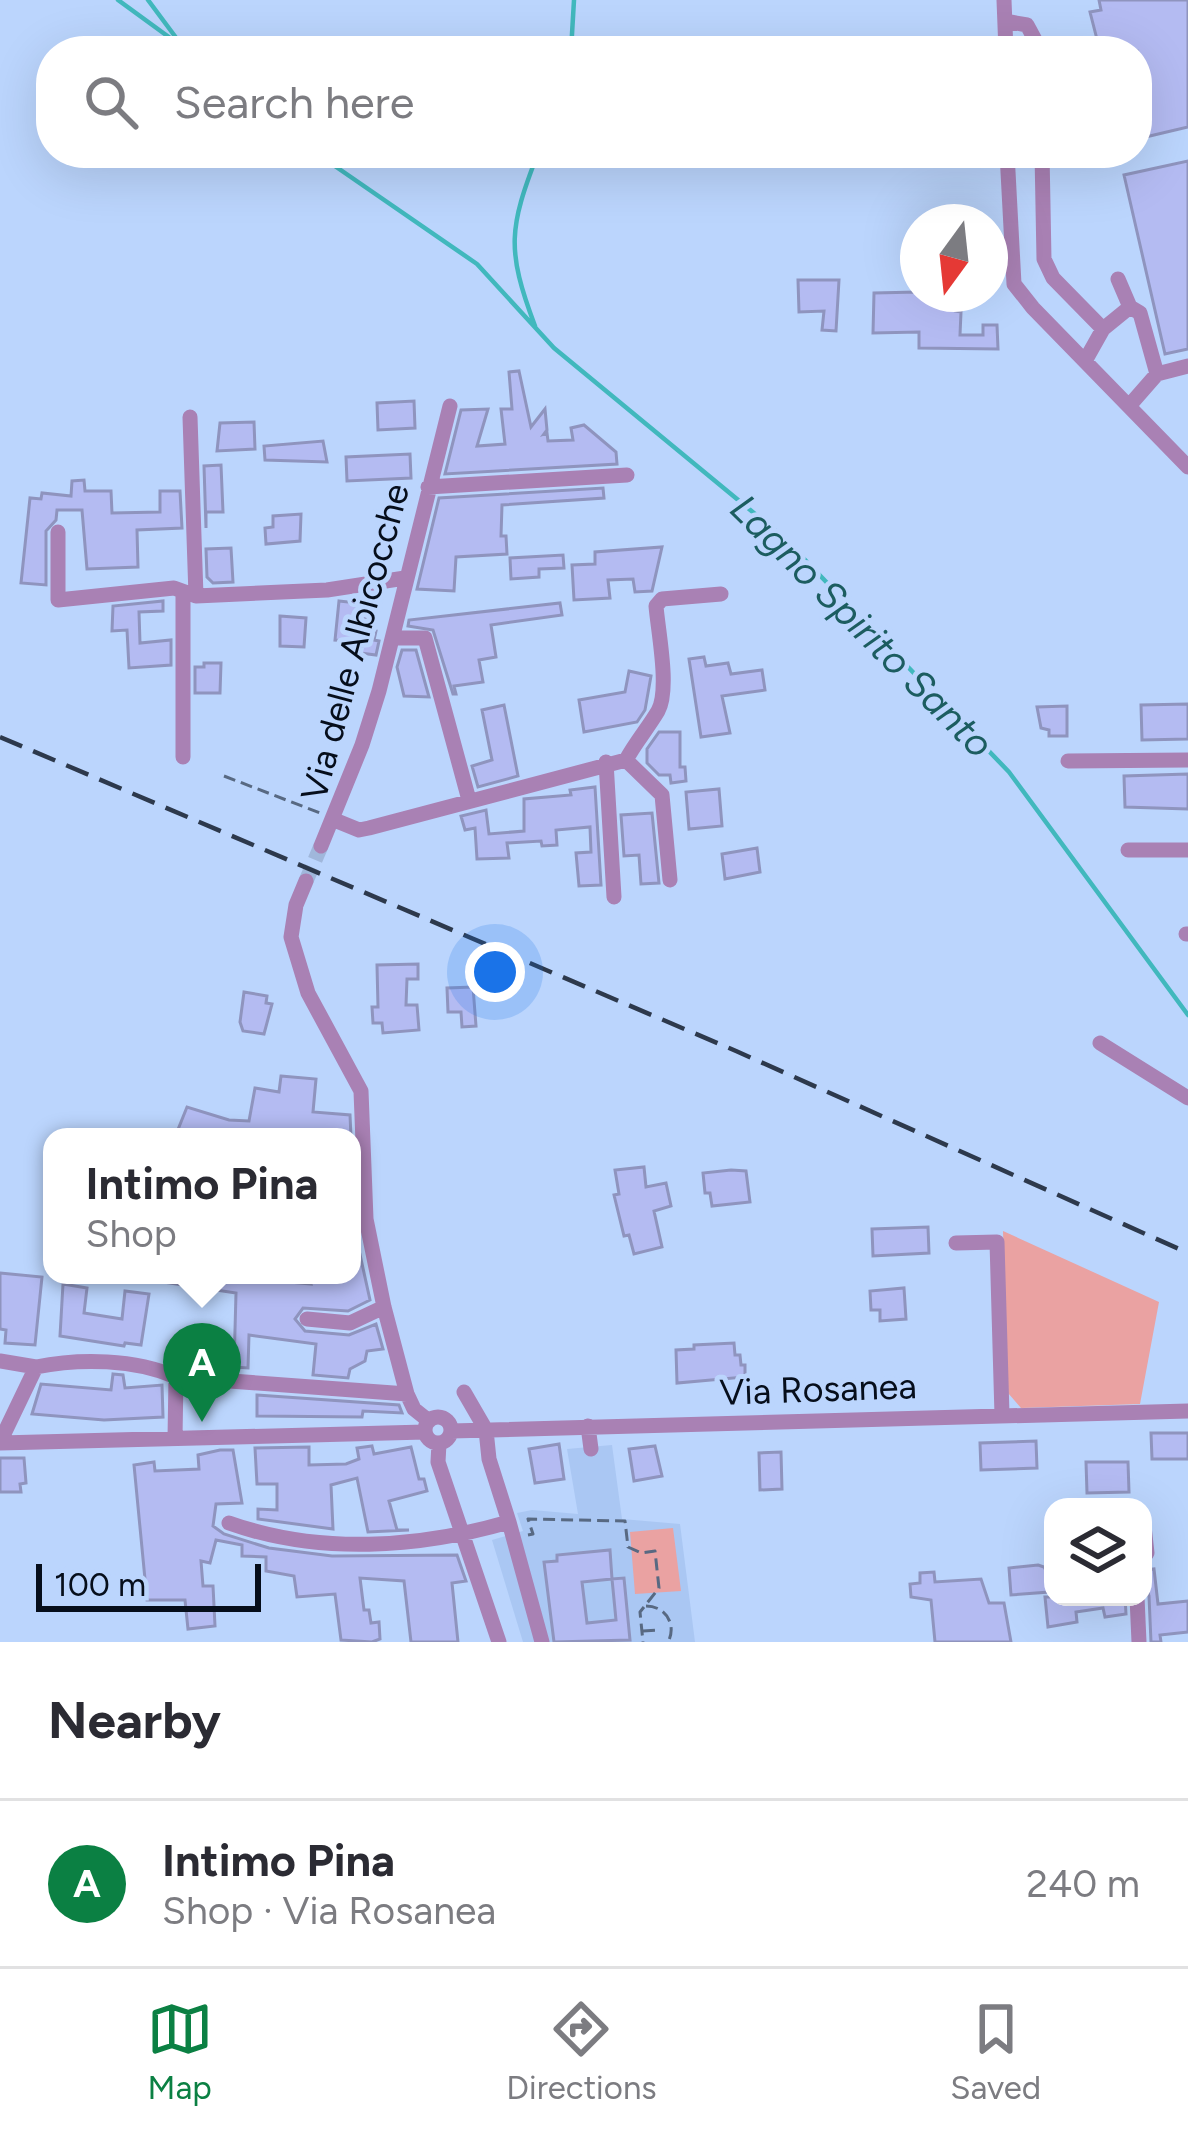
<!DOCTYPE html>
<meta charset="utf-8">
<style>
:root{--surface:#fff;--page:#f7f7f7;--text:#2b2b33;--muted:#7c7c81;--line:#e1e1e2;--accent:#0b8043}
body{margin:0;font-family:Figtree,sans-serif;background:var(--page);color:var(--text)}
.controls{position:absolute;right:36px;bottom:36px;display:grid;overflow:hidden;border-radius:24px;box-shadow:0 12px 48px #0002}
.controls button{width:108px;height:108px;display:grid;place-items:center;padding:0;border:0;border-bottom:3px solid var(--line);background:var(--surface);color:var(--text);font:60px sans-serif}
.compass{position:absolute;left:900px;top:204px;width:108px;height:108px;border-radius:50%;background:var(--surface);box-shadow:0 12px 48px #0002;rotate:195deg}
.scale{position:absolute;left:36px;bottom:30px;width:225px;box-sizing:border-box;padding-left:12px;border:6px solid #060e1b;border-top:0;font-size:33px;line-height:42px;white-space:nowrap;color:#060e1b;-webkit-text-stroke:9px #bbd5fd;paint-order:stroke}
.you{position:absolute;left:495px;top:972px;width:42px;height:42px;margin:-30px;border:9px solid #fff;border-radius:50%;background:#1a73e8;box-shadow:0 0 0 18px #1a73e833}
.badge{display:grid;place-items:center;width:78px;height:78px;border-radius:50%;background:var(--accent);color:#fff;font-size:39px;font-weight:700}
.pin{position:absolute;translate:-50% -99px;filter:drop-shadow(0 3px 6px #0008)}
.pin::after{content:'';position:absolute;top:63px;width:42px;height:36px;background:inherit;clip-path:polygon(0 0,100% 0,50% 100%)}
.popup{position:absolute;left:43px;top:1128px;width:318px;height:156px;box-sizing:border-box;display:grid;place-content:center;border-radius:24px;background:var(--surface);filter:drop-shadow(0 3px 9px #0005);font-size:39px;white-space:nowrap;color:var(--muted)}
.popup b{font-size:45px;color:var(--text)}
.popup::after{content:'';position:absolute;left:50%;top:100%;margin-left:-24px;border:24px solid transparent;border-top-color:var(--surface)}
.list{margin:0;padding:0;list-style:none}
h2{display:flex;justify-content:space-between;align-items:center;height:156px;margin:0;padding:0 48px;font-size:51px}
h2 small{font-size:39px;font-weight:400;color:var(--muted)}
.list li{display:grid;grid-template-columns:78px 1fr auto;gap:36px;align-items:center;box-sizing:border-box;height:168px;padding:0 48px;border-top:3px solid var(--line)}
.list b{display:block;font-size:45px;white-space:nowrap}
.list p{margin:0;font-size:39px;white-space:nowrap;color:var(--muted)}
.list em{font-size:39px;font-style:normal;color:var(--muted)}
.icon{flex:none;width:66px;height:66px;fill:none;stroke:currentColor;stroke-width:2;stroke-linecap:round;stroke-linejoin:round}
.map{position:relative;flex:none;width:1188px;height:1642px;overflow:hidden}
.search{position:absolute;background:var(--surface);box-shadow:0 12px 48px #0002;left:36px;right:36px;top:36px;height:132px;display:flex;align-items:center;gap:30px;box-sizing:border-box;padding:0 42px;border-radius:48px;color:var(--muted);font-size:45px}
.sheet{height:324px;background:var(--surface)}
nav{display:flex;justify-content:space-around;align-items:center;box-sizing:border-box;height:168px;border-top:3px solid var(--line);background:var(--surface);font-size:33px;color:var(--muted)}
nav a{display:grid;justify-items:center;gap:6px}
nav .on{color:var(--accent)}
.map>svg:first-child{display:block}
</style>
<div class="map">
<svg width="1188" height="1642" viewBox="0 0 1188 1642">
<rect width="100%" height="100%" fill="#bbd5fd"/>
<path fill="#aac7f3" d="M612,1445L622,1519L680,1524L695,1642H523L492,1540L523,1531L517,1513L532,1510L578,1514L567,1449Z"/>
<path fill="#eaa2a2" d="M1003,1231L1159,1302L1140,1404L1021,1408L1008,1393Z
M673,1528L681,1591L635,1594L630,1532Z"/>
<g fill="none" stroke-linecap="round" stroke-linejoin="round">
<path stroke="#41b8bd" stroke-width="4.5" d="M118,0L188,51
M148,0L180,43
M571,51L574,0
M316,153L477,264L554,348L783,537L1009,772L1188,1015
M535,326C506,249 509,228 538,153"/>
</g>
<path fill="#b4bbf2" stroke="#8f94be" stroke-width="3" fill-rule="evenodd" d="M1099,0H1188V127L1137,139V51H1100L1090,12L1101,10Z
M1188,161V349L1165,354L1124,175Z
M798,280H839L836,331L822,330L824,311L799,312Z
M918,292L952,294L955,311L961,312L960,335H983V325H997L998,349L919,348V332L873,333L874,293Z
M519,371L531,427L545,409L547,430L544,434L547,433L548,441L573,440L571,428L584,425L616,452L617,464L445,474L461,410L488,409L477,446L505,444L501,409H512L509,372Z
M414,401L415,428L378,430L377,403Z
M254,422L255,449L217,451L220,423Z
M323,441L327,462L265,460L264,446Z
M410,454L411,478L347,481L346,457Z
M221,465L223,512H206V528L204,466Z
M84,480L85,491H111L112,513L160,512V491H180L182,528L137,530L138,567L87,569L82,510H57L56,520L46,531V585L21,583L30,498L41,499L42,493L71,496L72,481Z
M603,488L604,498L502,505L501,536H506L507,554L456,557L454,591L417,589L439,498Z
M301,514L300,541L266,544L265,528L273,527V516Z
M662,547L652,591L635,592L633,579L608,580L610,598L574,600L572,565L595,564V552Z
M231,548L233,582L213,583L207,577L206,549Z
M563,555L564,568L539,569V577L511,579L510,558Z
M163,601V611L139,612L140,643L171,640V665L129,668L127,630L112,631L113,606Z
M339,601L367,604L364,629L376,631L374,640L379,641L376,655L360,653L362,642L335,640Z
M560,603L562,615L491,625L496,657L479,660L483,682L454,686L456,694H453L433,630L408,626L409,620Z
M280,616L306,618L304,647L280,646Z
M402,650H416L429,697L404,696L397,667Z
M704,657L706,666L728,663L731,674L762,670L765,690L722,696L730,733L701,737L689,659Z
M204,663H221L220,693H195V667H204Z
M629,671L651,676L645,710L637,722L584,732L579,700L625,692Z
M1188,704V739L1142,740L1141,705Z
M504,705L518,776L478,787L472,766L492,760L482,710Z
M1067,706V736H1049V730L1041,728L1037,707Z
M659,732H680V767H685L686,781L671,783L670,775H659L647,763V749Z
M1188,774V809L1125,807L1124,776Z
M595,787L601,885L579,886L576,853L591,852L590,827L556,830L557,845L542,846L541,841L507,843L509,858L477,859L475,828L465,830L461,816L486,810L489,834L524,831V799L571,795L570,790Z
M719,789L722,826L689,829L686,792Z
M652,813L659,883L641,884L639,855L624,856L621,815Z
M757,848L760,872L725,879L722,854Z
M418,964V979H407L406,1005H417L419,1030L383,1033L382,1023H373L372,1007H378L377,965Z
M473,987L476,1026L462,1027L461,1012H448L447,988Z
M244,992L267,996L266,1003L272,1004L264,1034L243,1031L240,1022Z
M281,1076L316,1079L313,1112L350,1115L351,1137H175L187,1107L229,1120L249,1121L255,1088L279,1092Z
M644,1167L646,1187L666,1183L671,1206L654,1211L662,1247L634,1254L629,1235L624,1236L614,1195L619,1194L615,1170Z
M731,1170L746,1171L750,1202L712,1206L710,1193H705L703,1173Z
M928,1227L929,1253L873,1256L872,1229Z
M352,1241H357L370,1300L348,1311L303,1308L295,1319L305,1331L349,1335L376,1324L383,1349L367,1351L365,1361L350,1369L348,1378L313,1375L316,1344L249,1335L248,1368L234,1367L236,1293L163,1282L164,1275H214L311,1284L310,1280L352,1275Z
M0,1273L42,1277L35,1345L5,1343L6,1330L0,1329Z
M63,1284L87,1288L84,1313L122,1319L125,1291L149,1294L141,1345L125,1343L124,1346L60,1336Z
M904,1288L906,1319L880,1321V1310H871L870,1291Z
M734,1343L735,1355H740L741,1365H745V1377L677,1383L676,1350L694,1349V1345Z
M113,1374L123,1375L125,1388L162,1385L163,1417L104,1420L32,1414L41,1384L111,1390Z
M257,1395L399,1405L402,1413L363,1411L362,1417L257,1416Z
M1151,1433H1188V1459H1152Z
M1036,1441L1037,1468L981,1470L980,1443Z
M559,1444L564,1479L535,1483L529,1449Z
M372,1446L374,1454L411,1447L419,1479H424L427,1491L389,1501L397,1530H409L368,1532L357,1478L331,1485L333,1529L258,1519V1509L277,1510V1484H257L255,1448L309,1447V1465L346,1464L359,1459L357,1448Z
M655,1446L662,1476L634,1481L629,1449Z
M220,1450H233L242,1503L216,1504L213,1526L224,1534L269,1548L332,1556L457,1555L466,1581L452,1583L458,1642H411L404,1581L360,1578L364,1610H369L371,1623L379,1622L380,1639L372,1642L341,1640L335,1594L297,1597L294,1576L266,1571V1557L242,1556V1545L216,1540L210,1563L201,1561L203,1586H213L215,1626L188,1629L185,1600H147L134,1465L154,1462L155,1471L199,1469L198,1455Z
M781,1452L782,1489L760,1490L759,1453Z
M0,1458H24L26,1483L20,1484L21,1492H0Z
M1086,1462H1128L1129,1492L1087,1493Z
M610,1550L612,1579L624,1578L630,1640L554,1642L544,1562L557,1561V1555ZM612,1579L616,1620L587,1623L582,1582Z
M1038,1565L1044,1567L1051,1579L1049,1592L1011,1595L1009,1568Z
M1154,1569L1158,1604L1188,1601V1632L1160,1635L1161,1642H1151L1149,1596L1143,1575V1570Z
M934,1572L935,1582L981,1579L989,1603H1004L1011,1642H935L931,1600L911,1597L910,1584L920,1583V1573Z
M1045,1597H1125L1126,1614L1105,1617L1103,1608L1076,1612L1077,1622L1048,1627Z"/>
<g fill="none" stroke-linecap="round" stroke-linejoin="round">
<path stroke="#a0b7db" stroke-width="15" stroke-dasharray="15 8" stroke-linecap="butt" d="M306,881L321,846"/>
<path stroke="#586982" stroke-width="3" stroke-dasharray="12 6" stroke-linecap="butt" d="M224,776L320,813
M528,1535L533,1534L528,1519L625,1521L628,1547L641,1553L655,1551L659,1588L640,1612L643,1642
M646,1606C666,1606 677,1625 668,1642
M643,1631L658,1630"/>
<path stroke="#a981b4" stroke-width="15" d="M1004,0L1006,51
M1005,21L1027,25L1041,51
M1007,153L1014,284L1033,308L1188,467
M1042,153L1044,259L1053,278L1103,329
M1118,279L1130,307
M1085,361L1103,329L1130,307L1140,313L1157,374
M1129,406L1157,374L1188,366
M190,417L196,596
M428,487L627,475
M58,532V600L174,588L196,596L327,590L405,578
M183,592V757
M393,638H425L469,800
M626,760C635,743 648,728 658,711C670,690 658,631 656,606L662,599L721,594
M1068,761L1188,760
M606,762L614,897
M332,819L359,830L369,828L626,760L662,795L670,880
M321,846L362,745L379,691L450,406
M1128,850H1188
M306,881L296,905L291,937L308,993L361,1091L366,1219L384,1307L407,1394L414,1409L429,1421
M1186,934H1188
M1100,1043L1188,1098
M956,1243L997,1242L1002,1415
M307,1319L350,1323L384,1307
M0,1361L36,1367
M425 1430a13 13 0 1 1 26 0a13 13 0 1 1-26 0Z
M588,1426L591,1449
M451,1431L1188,1411
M175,1438L176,1377L407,1394
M0,1442L36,1367C80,1358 135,1359 176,1377
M0,1443L425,1432
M439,1443L438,1462L499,1642
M1143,1517L1147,1553L1143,1558
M509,1522L542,1642
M229,1523C319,1555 419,1548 509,1522L489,1459L486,1430L464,1392
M1137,1597L1139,1642"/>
<path stroke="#2d394c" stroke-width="4.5" stroke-dasharray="24 12" stroke-linecap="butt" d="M0,737L736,1051L1188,1253"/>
</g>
<g text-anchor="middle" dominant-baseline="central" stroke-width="10" stroke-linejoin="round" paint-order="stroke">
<g font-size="36" fill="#060e1b" stroke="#bbd5fd">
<text transform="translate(355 642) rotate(-75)">Via delle Albicocche</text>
<text transform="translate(818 1389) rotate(-2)">Via Rosanea</text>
</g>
<g font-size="39" font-style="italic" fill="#1c5d60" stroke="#bbd5fd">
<text transform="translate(862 626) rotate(45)">Lagno Spirito Santo</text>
</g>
</g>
</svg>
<div class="controls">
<button><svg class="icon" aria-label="layers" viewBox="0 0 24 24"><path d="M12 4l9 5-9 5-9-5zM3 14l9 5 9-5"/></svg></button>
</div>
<svg class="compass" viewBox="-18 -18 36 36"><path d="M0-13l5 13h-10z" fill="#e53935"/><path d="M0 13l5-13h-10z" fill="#7c7c81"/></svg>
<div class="scale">100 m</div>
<div class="you"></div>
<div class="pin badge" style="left:202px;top:1422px">A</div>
<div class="popup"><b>Intimo Pina</b>Shop</div>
<div class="search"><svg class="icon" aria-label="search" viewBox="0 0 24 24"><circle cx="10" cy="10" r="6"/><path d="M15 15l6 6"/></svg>Search here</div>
</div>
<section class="sheet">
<h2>Nearby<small></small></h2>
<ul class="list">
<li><span class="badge">A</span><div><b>Intimo Pina</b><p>Shop · Via Rosanea</p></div><em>240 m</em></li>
</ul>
</section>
<nav>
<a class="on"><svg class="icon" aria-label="map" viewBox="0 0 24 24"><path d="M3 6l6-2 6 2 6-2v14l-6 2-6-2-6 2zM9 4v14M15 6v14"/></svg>Map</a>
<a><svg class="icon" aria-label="directions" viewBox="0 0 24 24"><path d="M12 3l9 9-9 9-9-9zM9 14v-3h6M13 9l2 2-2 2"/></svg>Directions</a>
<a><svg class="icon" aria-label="saved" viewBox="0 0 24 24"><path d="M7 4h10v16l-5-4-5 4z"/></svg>Saved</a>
</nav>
